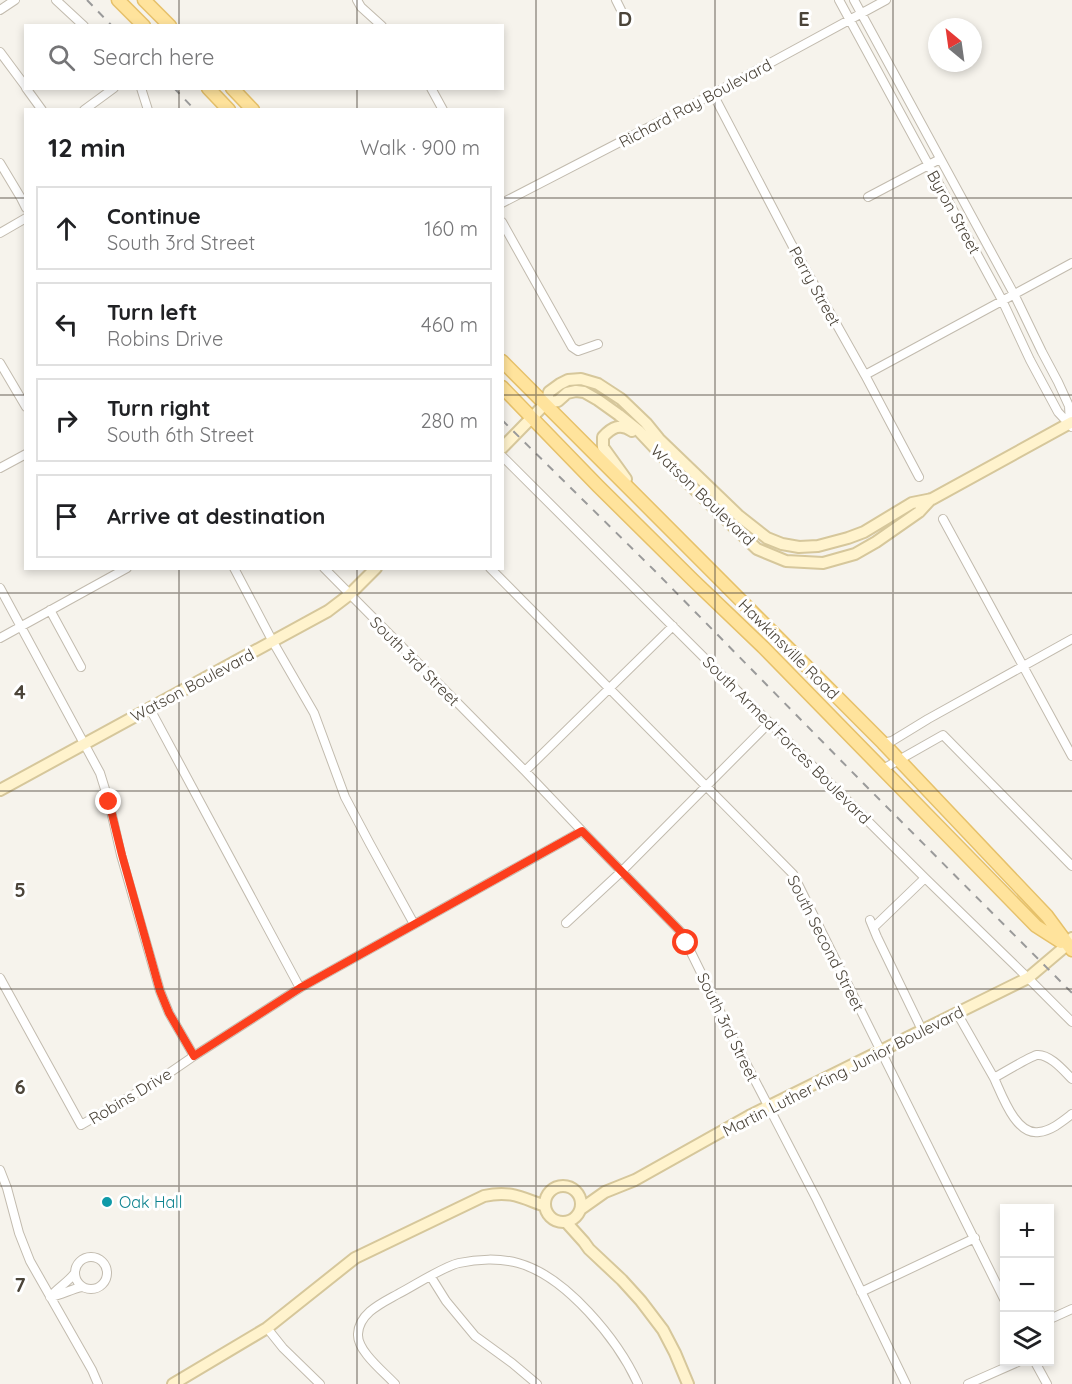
<!DOCTYPE html>
<meta charset="utf-8">
<style>
:root{--surface:#fff;--page:#f2f2f2;--text:#202124;--muted:#757577;--line:#e0e0e0}
body{margin:0;font-family:Quicksand,sans-serif;background:var(--page);color:var(--text)}
.controls{position:absolute;right:18px;bottom:18px;display:grid;overflow:hidden;border-radius:0px;box-shadow:0 3px 9px #0003}
.controls button{width:54px;height:54px;display:grid;place-items:center;padding:0;border:0;border-bottom:2px solid var(--line);background:var(--surface);color:var(--text);font:30px sans-serif}
.compass{position:absolute;left:928px;top:18px;width:54px;height:54px;border-radius:50%;background:var(--surface);box-shadow:0 3px 9px #0003;rotate:331deg}
.stop{position:absolute;width:18px;height:18px;margin:-14px;border:4px solid #fc3f1d;border-radius:50%;background:#fff}
.stop.end{background:#fc3f1d;border-color:#fff;box-shadow:0 2px 6px #0008}
.list{margin:0;padding:0;list-style:none}
h2{display:flex;justify-content:space-between;align-items:center;height:78px;margin:0;padding:0 24px;font-size:26px}
h2 small{font-size:20px;font-weight:400;color:var(--muted)}
.list li{display:grid;grid-template-columns:39px 1fr auto;gap:18px;align-items:center;box-sizing:border-box;height:84px;margin:0 12px 12px;padding:0 12px;border:2px solid var(--line);border-radius:0px}
.list b{display:block;font-size:22px;white-space:nowrap}
.list p{margin:0;font-size:20px;white-space:nowrap;color:var(--muted)}
.list em{font-size:20px;font-style:normal;color:var(--muted)}
.icon{flex:none;width:33px;height:33px;fill:none;stroke:currentColor;stroke-width:2;stroke-linecap:round;stroke-linejoin:round}
.map{position:relative;flex:none;width:1072px;height:1384px;overflow:hidden}
.search{position:absolute;background:var(--surface);box-shadow:0 3px 9px #0003;left:24px;top:24px;width:480px;height:66px;display:flex;align-items:center;gap:15px;box-sizing:border-box;padding:0 21px;border-radius:0px;color:var(--muted);font-size:22px}
.panel{position:absolute;background:var(--surface);box-shadow:0 3px 9px #0003;left:24px;top:108px;width:480px;height:462px;border-radius:0px}
.map>svg:first-child{display:block}
</style>
<div class="map">
<svg width="1072" height="1384" viewBox="0 0 1072 1384">
<rect width="100%" height="100%" fill="#f6f3ec"/>
<g fill="none" stroke-linecap="round" stroke-linejoin="round">
<g stroke="#c2bbae" stroke-width="10">
<path id="street" d="M56,0L84,26
M357,0L361,7L382,26
M616,0L621,10
M839,0L1002,300L1030,360L1058,412L1072,427
M854,0L1014,294L1042,352L1058,382L1069,406L1070,424
M0,10L15,0
M0,52L26,87
M26,88L42,110
M141,88L148,110
M431,88L443,110
M713,94L792,245L865,375L919,477
M84,110L114,88
M0,163L21,198L26,208
M868,197L940,159
M502,203L713,94L886,0
M502,222L572,347L578,351L598,344
M0,233L26,218
M0,363L26,407
M865,375L1072,263
M502,456L925,878L1028,978L1072,1022
M0,468L26,454
M943,519L1072,756
M234,568L273,642L314,713L345,797L370,844L414,924
M324,568L525,771L582,831L681,932L734,1040L817,1200L906,1384
M490,568L793,874L1004,1299
M0,588L100,773L109,802L121,855L160,991L169,1013L194,1056
M50,610L81,667
M0,638L127,568
M150,709L300,988
M883,743L892,741L928,719L1072,639
M883,769L943,735L1072,866
M525,771L673,626
M870,920L877,937L922,1030
M566,923L622,871L769,723
M874,927L925,878
M0,978L81,1125L162,1078L194,1056L300,988L582,831
M957,1013L994,1078
M1072,1079C1064,1071 1050,1054 1037,1055C1031,1056 1001,1074 994,1078C1002,1095 1016,1136 1039,1132C1051,1131 1063,1121 1072,1114
M0,1170L7,1188L19,1233L30,1261L92,1370L98,1384
M75 1273a16 16 0 1 1 32 0a16 16 0 1 1-32 0Z
M431,1277L446,1301L475,1336L512,1363L537,1384
M861,1292L975,1238
M50,1297C57,1288 67,1283 74,1274
M50,1297C62,1295 71,1289 82,1287
M1050,1319L1072,1309
M267,1328L283,1348L320,1384
M1035,1362L1047,1384
M395,1384C384,1372 357,1351 358,1334C359,1313 382,1303 398,1294C414,1286 442,1267 459,1263C477,1259 500,1258 518,1263C566,1276 618,1340 638,1384
M968,1384L1018,1362"/>
</g>
<g stroke="#d6c79b" stroke-width="14">
<path id="secondary" d="M546,403L558,401L567,393L576,391L584,392L598,400L619,415L639,431L686,481L757,549L786,561L823,563L855,554L876,542L919,512L931,499
M502,448L546,403L549,392L560,384L568,380L581,379L598,384L621,399L646,423L659,439L739,516L767,538L782,544L799,547L818,546L848,538L864,532L912,503L932,499L1072,422
M626,479L603,447V437C612,427 620,423 632,431
M0,790L328,611L349,595L376,568
M545 1204a18 18 0 1 1 36 0a18 18 0 1 1-36 0Z
M581,1209L605,1192L635,1180L749,1116L1028,978L1067,945L1072,938
M566,1222L584,1242L589,1249L622,1280L641,1301L663,1330L675,1353L688,1384
M173,1384L267,1328L355,1258L484,1196C511,1190 522,1198 545,1206"/>
</g>
<g stroke="#e6c16a" stroke-width="15">
<path id="primary" d="M118,0L144,26
M144,0L170,26
M208,88L229,110
M232,88L253,110
M502,361L883,743L1047,916L1072,950
M502,387L598,486L693,580L763,647L1036,926L1061,942"/>
</g>
<use href="#street" stroke="#fff" stroke-width="8"/>
<use href="#secondary" stroke="#fff3cd" stroke-width="10"/>
<use href="#primary" stroke="#ffe39c" stroke-width="12"/>
<path stroke="#9a9a9a" stroke-width="2" stroke-dasharray="8 8" stroke-linecap="butt" d="M87,0L112,26
M174,88L195,110
M502,420L655,571L863,783L1072,993"/>
</g>
<g fill="none" stroke-linecap="round" stroke-linejoin="round">
<path stroke="#fc3f1d" stroke-width="8" d="M109,802L122,855L160,991L169,1013L194,1056L300,988L582,831L681,932L686,943"/>
</g>
<path fill="none" stroke="#4b4439" stroke-width="1.5" stroke-opacity="0.55" d="M179,0V26M357,0V26M536,0V1384M715,0V1384M893,0V1384M179,88V110M357,88V110M0,198H26M502,198H1072M0,395H26M502,395H1072M179,568V1384M357,568V1384M0,593H1072M0,791H1072M0,989H1072M0,1186H1072"/>
<circle fill="#0f9aa8" stroke="#fff" stroke-width="2" cx="107" cy="1202" r="6"/>
<g text-anchor="middle" dominant-baseline="central" stroke-width="6" stroke-linejoin="round" paint-order="stroke">
<g font-size="16" fill="#4b4439" stroke="#fff">
<text transform="translate(695 103) rotate(-28)">Richard Ray Boulevard</text>
<text transform="translate(954 212) rotate(61)">Byron Street</text>
<text transform="translate(815 286) rotate(61)">Perry Street</text>
<text transform="translate(703 495) rotate(44)">Watson Boulevard</text>
<text transform="translate(789 649) rotate(45)">Hawkinsville Road</text>
<text transform="translate(415 661) rotate(45)">South 3rd Street</text>
<text transform="translate(192 685) rotate(-28)">Watson Boulevard</text>
<text transform="translate(787 740) rotate(45)">South Armed Forces Boulevard</text>
<text transform="translate(826 943) rotate(63)">South Second Street</text>
<text transform="translate(728 1027) rotate(64)">South 3rd Street</text>
<text transform="translate(843 1071) rotate(-27)">Martin Luther King Junior Boulevard</text>
<text transform="translate(130 1096) rotate(-31)">Robins Drive</text>
</g>
<g font-size="16" fill="#0d838f" stroke="#fff" text-anchor="start">
<text x="119" y="1202">Oak Hall</text>
</g>
</g>
<g font-size="20" text-anchor="middle" font-weight="bold" fill="#4b4439" stroke="#fff" stroke-width="6" stroke-linejoin="round" paint-order="stroke">
<text x="625" y="26">D</text>
<text x="804" y="26">E</text>
<text x="20" y="699">4</text>
<text x="20" y="897">5</text>
<text x="20" y="1094">6</text>
<text x="20" y="1292">7</text>
</g>
</svg>
<div class="controls">
<button>+</button>
<button>−</button>
<button><svg class="icon" aria-label="layers" viewBox="0 0 24 24"><path d="M12 4l9 5-9 5-9-5zM3 14l9 5 9-5"/></svg></button>
</div>
<svg class="compass" viewBox="-18 -18 36 36"><path d="M0-13l5 13h-10z" fill="#e53935"/><path d="M0 13l5-13h-10z" fill="#757577"/></svg>
<div class="stop" style="left:686px;top:943px"></div>
<div class="stop end" style="left:109px;top:802px"></div>
<div class="search"><svg class="icon" aria-label="search" viewBox="0 0 24 24"><circle cx="10" cy="10" r="6"/><path d="M15 15l6 6"/></svg>Search here</div>
<section class="panel">
<h2>12 min<small>Walk · 900 m</small></h2>
<ul class="list">
<li><svg class="icon" aria-label="ahead" viewBox="0 0 24 24"><path d="M12 20V5M6 11l6-6 6 6"/></svg><div><b>Continue</b><p>South 3rd Street</p></div><em>160 m</em></li>
<li><svg class="icon" aria-label="left" viewBox="0 0 24 24"><path d="M17 20v-9H6M10 6l-5 5 5 5"/></svg><div><b>Turn left</b><p>Robins Drive</p></div><em>460 m</em></li>
<li><svg class="icon" aria-label="right" viewBox="0 0 24 24"><path d="M7 20v-9h11M14 6l5 5-5 5"/></svg><div><b>Turn right</b><p>South 6th Street</p></div><em>280 m</em></li>
<li><svg class="icon" aria-label="arrive" viewBox="0 0 24 24"><path d="M6 21V4h12l-3 4 3 4H6"/></svg><div><b>Arrive at destination</b></div></li>
</ul>
</section>
</div>
